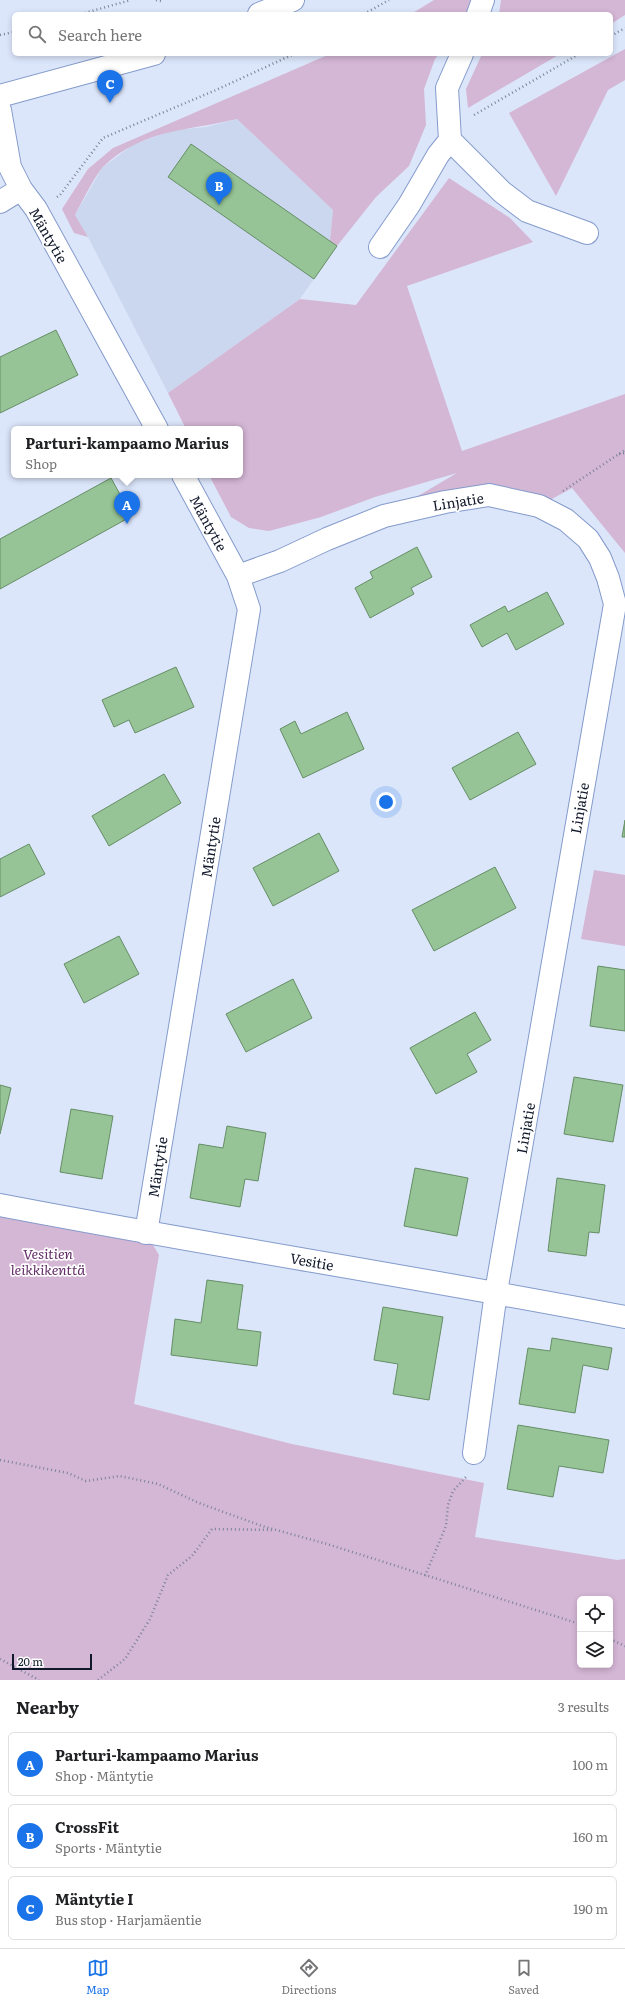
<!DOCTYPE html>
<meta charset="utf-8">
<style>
:root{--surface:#fff;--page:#f2f2f2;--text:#202124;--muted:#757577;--line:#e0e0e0;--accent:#1a73e8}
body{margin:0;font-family:Literata,serif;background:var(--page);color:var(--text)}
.controls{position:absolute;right:12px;bottom:12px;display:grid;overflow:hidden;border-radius:6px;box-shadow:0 2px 6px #0003}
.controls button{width:36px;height:36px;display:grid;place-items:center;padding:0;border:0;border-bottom:1px solid var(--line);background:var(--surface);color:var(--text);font:20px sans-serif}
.scale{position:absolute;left:12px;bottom:10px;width:80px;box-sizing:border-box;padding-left:4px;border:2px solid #11192b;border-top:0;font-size:11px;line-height:14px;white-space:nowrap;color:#11192b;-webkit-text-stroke:3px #fff;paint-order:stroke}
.you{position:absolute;left:386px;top:802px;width:14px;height:14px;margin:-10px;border:3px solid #fff;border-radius:50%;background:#1a73e8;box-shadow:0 0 0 6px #1a73e833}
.badge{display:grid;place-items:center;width:26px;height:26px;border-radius:50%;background:var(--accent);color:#fff;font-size:13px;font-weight:700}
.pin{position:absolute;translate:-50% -33px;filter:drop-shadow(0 1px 2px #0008)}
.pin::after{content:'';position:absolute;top:21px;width:14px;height:12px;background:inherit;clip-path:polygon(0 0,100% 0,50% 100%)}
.popup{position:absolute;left:11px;top:426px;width:232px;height:52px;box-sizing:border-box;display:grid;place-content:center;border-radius:6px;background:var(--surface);filter:drop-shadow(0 1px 3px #0005);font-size:13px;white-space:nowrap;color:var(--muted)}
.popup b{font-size:15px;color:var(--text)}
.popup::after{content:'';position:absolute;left:50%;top:100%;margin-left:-8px;border:8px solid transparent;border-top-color:var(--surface)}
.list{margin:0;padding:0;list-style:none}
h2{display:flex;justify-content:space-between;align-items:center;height:52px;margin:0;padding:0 16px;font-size:17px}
h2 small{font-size:13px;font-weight:400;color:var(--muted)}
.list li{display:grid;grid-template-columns:26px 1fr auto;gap:12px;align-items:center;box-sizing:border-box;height:64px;margin:0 8px 8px;padding:0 8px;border:1px solid var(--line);border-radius:6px}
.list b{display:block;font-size:15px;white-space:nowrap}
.list p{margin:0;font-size:13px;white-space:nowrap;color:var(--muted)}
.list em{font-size:13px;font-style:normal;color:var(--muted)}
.icon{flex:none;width:22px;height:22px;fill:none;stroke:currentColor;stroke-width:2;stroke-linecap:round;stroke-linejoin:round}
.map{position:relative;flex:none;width:625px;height:1680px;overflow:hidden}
.search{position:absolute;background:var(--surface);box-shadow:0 2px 6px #0003;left:12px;right:12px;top:12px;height:44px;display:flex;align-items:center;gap:10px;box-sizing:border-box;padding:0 14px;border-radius:6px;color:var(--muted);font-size:15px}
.sheet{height:268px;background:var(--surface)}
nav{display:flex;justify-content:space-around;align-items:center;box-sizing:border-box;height:56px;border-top:1px solid var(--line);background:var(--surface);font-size:11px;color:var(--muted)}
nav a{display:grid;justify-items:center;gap:2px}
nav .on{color:var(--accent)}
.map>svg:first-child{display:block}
</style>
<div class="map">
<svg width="625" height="1680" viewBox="0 0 625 1680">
<rect width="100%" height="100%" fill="#dce6fb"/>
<path fill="#cbd7ee" d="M237,119L333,210L330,240L337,246L300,299L168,393L88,237L75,215L102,168L134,144L174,130L206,127Z"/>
<path fill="#d4b6d5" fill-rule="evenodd" d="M434,0H470L467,14H411Z
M501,0H625V15L611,24V14H499Z
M625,49V80L608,90L556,196L509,113Z
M330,54H439L435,59L424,89L426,125L409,166L376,197L337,246L330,241L333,210L237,119C187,131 142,129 103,167C94,177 82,202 75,215L88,237L74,233L62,209L88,169L113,148Z
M482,54H560L468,108L466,89Z
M449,178L510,218L533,242L407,286L462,451L625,394V553L572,488L539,506L489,495L384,516L457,473L375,497L321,517L269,531L249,528L231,517L209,475H240V429H186L168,393L300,299L356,305Z
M594,870L625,875V946L581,939Z
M0,1205L146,1233L159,1255L134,1404L292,1444L484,1483L475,1537L617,1560L625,1559V1680H0ZM580,1599H610V1665H580Z"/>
<path fill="#96c496" stroke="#658e65" d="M191,144L337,246L314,279L168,177Z
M56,330L78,375L0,413V357Z
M111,478L132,516L0,589V539Z
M417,547L432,577L411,588L414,594L370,618L355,588L373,578L370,572Z
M547,592L564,624L516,650L507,633L482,647L470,625L505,606L508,612Z
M176,667L194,707L135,733L129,720L114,727L102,700Z
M347,712L364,749L303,778L280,729L295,721L301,734Z
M518,732L536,764L470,800L452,768Z
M164,774L181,803L109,846L92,816Z
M625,820V837H622Z
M319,833L339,871L273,906L253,868Z
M29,844L45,874L0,897V859Z
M495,867L516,908L434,951L412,910Z
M119,936L139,974L84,1003L64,964Z
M598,966L625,970V1031L590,1026Z
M293,979L312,1018L246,1052L226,1014Z
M475,1012L491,1040L467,1054L477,1072L436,1094L410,1048Z
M574,1077L623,1085L613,1142L564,1134Z
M0,1085L11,1088L0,1134Z
M71,1109L113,1116L102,1179L60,1172Z
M227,1126L266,1133L258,1181L245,1179L240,1207L190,1198L199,1144L223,1148Z
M415,1168L468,1178L457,1236L404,1226Z
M557,1178L605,1185L599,1233L589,1232L586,1256L548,1251Z
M207,1280L243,1285L237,1329L261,1332L257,1366L171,1355L175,1319L201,1323Z
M383,1307L443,1317L429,1400L393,1394L398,1364L374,1360Z
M552,1338L612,1348L608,1370L583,1365L575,1413L519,1404L528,1348L550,1351Z
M518,1425L609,1440L603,1473L559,1466L553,1497L507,1489Z"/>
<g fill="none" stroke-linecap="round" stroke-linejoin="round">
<g stroke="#849bcb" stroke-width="24">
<path id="minor" d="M259,14L293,0
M478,14L483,0
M462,54L447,88L450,140L502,192L527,211L587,233
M0,96L154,54
M0,110L10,167L21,189L0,202
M21,189L36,209L157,429
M380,247L409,205L438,155L450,140
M238,576L280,561L327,539L384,516L445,502L489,495L539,506L566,520L588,539L600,558L608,578L615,604L496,1292L474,1453
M0,1205C208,1245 417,1277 625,1317
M146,1233L249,609L238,576L183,475"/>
</g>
<path stroke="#7b8498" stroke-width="2.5" stroke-dasharray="1 3" stroke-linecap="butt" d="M156,0L161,1
M81,14L131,0
M364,14L389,0
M0,35L14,32
M611,36L625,28
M474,115L579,54
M57,197L60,195L103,138L216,90L294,54
M619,454L625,453
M563,491L625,450
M0,1460L68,1473L86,1481L120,1476L158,1484L199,1503L262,1526L327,1544L580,1624
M425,1576L446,1526L448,1505L453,1491L466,1477
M610,1639L625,1646
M0,1659L39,1680
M98,1680L125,1659L150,1619L168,1575L192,1556L212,1529L275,1530"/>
<use href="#minor" stroke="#fff" stroke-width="22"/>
</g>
<g text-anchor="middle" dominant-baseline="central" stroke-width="3.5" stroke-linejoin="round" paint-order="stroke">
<g font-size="14" fill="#11192b" stroke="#fff">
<text transform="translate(49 235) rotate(60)">Mäntytie</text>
<text transform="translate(458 501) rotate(-9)">Linjatie</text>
<text transform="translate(209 523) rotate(61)">Mäntytie</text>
<text transform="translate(579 808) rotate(-80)">Linjatie</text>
<text transform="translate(210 847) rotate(-81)">Mäntytie</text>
<text transform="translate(525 1128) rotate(-80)">Linjatie</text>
<text transform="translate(157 1167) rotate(-81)">Mäntytie</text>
<text transform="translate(312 1261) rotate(10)">Vesitie</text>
</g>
<g font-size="14" font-style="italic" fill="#622d66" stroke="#fff">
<text x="48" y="1253">Vesitien<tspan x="48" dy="16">leikkikenttä</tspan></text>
</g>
</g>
</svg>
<div class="controls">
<button><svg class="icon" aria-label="locate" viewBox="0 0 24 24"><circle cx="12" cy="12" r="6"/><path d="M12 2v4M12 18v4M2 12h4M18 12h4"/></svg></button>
<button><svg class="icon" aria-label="layers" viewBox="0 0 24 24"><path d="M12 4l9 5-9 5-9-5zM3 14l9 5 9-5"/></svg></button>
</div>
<div class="scale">20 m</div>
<div class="you"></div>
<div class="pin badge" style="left:127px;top:524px">A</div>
<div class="popup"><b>Parturi-kampaamo Marius</b>Shop</div>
<div class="pin badge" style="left:219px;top:205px">B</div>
<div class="pin badge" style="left:110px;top:103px">C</div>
<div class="search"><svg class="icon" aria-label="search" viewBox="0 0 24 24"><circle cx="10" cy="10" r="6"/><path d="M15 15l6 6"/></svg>Search here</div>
</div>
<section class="sheet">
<h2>Nearby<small>3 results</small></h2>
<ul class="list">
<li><span class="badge">A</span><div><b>Parturi-kampaamo Marius</b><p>Shop · Mäntytie</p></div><em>100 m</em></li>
<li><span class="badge">B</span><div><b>CrossFit</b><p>Sports · Mäntytie</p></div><em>160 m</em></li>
<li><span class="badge">C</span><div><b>Mäntytie I</b><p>Bus stop · Harjamäentie</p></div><em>190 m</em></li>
</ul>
</section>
<nav>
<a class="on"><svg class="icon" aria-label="map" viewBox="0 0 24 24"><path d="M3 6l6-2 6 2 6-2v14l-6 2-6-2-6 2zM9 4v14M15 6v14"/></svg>Map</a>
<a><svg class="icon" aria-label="directions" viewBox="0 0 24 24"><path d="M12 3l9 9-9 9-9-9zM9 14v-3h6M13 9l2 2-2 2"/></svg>Directions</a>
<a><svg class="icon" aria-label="saved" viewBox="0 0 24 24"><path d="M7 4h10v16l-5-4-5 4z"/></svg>Saved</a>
</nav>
